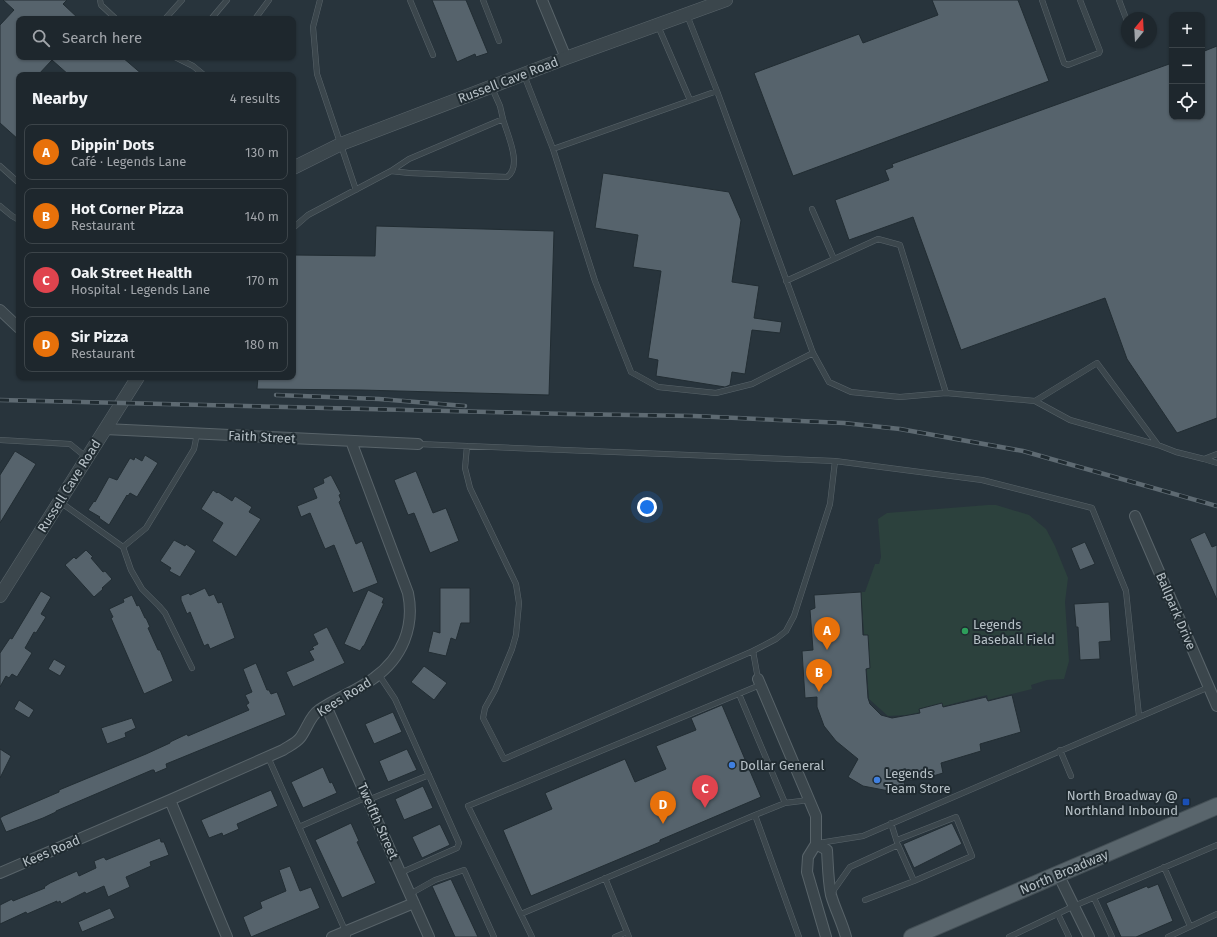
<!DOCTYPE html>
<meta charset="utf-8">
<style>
:root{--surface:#1e272d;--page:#262f35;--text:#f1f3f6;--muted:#a1a5aa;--line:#3c4449;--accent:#1a73e8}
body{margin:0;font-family:"Fira Sans",sans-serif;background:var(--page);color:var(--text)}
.controls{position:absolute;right:12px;top:12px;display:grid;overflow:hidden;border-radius:8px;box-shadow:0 1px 3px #0004}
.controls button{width:36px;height:36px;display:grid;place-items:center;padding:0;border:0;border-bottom:1px solid var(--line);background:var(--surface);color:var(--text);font:20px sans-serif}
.compass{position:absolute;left:1121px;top:12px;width:36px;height:36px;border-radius:50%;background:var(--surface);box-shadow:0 1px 3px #0004;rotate:18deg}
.you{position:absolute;left:647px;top:507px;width:14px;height:14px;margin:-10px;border:3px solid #fff;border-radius:50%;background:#1a73e8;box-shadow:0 0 0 6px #1a73e833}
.badge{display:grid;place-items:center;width:26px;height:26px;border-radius:50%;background:var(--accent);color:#fff;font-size:13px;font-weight:700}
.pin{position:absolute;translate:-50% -33px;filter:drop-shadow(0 1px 2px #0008)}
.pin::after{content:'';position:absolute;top:21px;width:14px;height:12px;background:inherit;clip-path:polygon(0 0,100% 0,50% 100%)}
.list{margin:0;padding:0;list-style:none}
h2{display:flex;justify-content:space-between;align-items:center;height:52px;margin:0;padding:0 16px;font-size:17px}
h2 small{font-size:13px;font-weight:400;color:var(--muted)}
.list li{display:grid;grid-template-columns:26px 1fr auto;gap:12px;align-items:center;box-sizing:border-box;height:56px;margin:0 8px 8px;padding:0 8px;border:1px solid var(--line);border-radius:8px}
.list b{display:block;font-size:15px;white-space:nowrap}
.list p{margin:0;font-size:13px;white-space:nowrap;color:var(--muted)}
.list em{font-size:13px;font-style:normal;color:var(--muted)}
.icon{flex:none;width:22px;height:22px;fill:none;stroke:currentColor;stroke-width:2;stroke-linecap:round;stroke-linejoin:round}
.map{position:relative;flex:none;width:1217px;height:937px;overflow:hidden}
.search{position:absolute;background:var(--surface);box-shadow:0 1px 3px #0004;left:16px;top:16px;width:280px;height:44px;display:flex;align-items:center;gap:10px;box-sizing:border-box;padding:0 14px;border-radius:8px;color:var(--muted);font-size:15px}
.panel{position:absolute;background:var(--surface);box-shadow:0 1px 3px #0004;left:16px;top:72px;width:280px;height:308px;border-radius:8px}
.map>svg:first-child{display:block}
</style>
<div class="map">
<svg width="1217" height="937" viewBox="0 0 1217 937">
<rect width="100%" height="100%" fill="#28343c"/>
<path fill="#2c413d" d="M988,505H996L1029,515L1046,529L1055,546L1068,578L1065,602L1069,661L1064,679L1047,680L1031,685L1032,689L988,700L987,695L909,715L888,716L869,699L861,592H865L875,564H879L881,557L878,519L887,513Z"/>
<path fill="#56636c" stroke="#222d33" d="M3,0H67L63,4L79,19H19V57H122L143,75H69L52,60L38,75H19V140L0,123V25L14,10Z
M432,0H466L488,53L476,57L475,54L457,62Z
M932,0H1018L1049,81L793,176L754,73L859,34L863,43L938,15Z
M1217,46V418L1177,433L1127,359L1105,298L961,350L913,217L849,240L835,200L889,180L885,170L893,167L892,164L1172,63V117H1202V52Z
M603,173L729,192L741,220L732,282L759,286L754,318L782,322L780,333L752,330L745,374L732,372L730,385L725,387L656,376L658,360L648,358L661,271L633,267L638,235L595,228Z
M376,226L554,231L549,395L361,390L257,389L258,377H293V255L375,256Z
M15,451L36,464L0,523V475Z
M145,455L158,463L137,497L130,493L128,496L127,495L109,525L99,518L100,517L88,510L94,501L95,502L109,477L117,480L130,458L134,460L135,457L142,461Z
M416,471L433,513L446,508L459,541L430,553L414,513L408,515L394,480Z
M331,475L341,494L339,495L341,500L339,502L356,544L362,541L378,583L353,593L334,545L325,549L310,513L301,517L297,506L317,498L313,488L324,483L323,479Z
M213,490L217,493L218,492L232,501L235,496L252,507L249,512L261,519L236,557L212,541L223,523L201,509Z
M1205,532L1212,547L1217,545V600L1190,539Z
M174,540L185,546L186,544L196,551L180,577L169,571L171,568L160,561Z
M1085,542L1095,564L1080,570L1071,548Z
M86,550L93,557L91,558L103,572L105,571L112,579L102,588L103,589L94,597L65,565L74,557L76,559Z
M205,588L209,596L214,594L218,603L222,602L235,638L210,649L208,644L204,646L190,612L187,614L181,600V596L189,593L190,595Z
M440,588H470V623H461L456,640L451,638L446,656L428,652L433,631L440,633Z
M368,590L384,598L382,603H384L364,646H363L360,651L344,644Z
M41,591L51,597L41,614L46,617L36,633L34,632L25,648L32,653L17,677L12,674L9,678L6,676L0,687V653L10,638L12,639Z
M861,592L863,635H868L870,668L866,669L868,698L870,704L881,715L892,718L920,713L919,709L942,703L943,707L986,697L988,701L1012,695L1021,732L980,744L981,751L941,763L943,773L923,779L904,781L905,789L889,791L863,786L848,777L858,759L836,741L824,726L817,707V697L805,698L802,651L813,650L810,610L815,608L814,595Z
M132,595L137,606L139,605L145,618H146L150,627L148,628L158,650H160L173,681L144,694L111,618L113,617L109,609L124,602L123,599Z
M1109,602L1111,641L1099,642L1100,659L1080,660L1078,627H1076L1074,604Z
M327,627L345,663L293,687L286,672L314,660L309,651L314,649L312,647L318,644L313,634Z
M54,659L66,666L60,676L48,669Z
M256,663L267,690H269L271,694L277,692L286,715L166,764L167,768L155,773L154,770H152L56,811V812L43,818L6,832L0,818L3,816L59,792V790L146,754L170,743V742L187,734L188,736L249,710L246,705L249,703L245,695L252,692L243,669Z
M424,666L447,683L434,700L411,682Z
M19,700L34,710L29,718L14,709Z
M722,705L761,797L660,840V842L531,896L503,830L552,809L545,793L625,759L635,782L666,769L656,746L696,730L691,718Z
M393,712L402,732L374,744L365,724Z
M132,718L136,728L125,733L126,737L107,744L101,728Z
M0,749L11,756L0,778Z
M407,749L417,770L388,782L379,761Z
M323,767L330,783L332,782L337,793L303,808L291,782Z
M423,786L433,808L404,820L395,799Z
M271,790L278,806L237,824L239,829L223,836L222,833L209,838L201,820Z
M351,823L359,841L357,842L376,883L342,898L315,840Z
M952,823L962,844L914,868L903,844Z
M440,824L450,845L422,858L412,837Z
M160,838L161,842H164L169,855L150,862L151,866L126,877L130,887L108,897L104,886L86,894L85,892L61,904L60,901L57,903V901L27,914L26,912L0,924V905L12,899L13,901L45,888L44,887L50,883L77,871L79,876L96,868L94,861L104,857L106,860Z
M290,866L300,891L311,887L320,908L251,937L243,917L262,908L260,902L286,891L279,870Z
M451,879L478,937H455L432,886Z
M1158,884L1173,921L1136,937H1121L1106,903L1147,886L1148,888Z
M110,908L115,918L82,932L78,922Z"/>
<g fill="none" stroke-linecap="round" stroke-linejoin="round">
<g stroke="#59646a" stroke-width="6">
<path id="service" d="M100,0L101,5L116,19
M320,0L313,27L317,74L356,190
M410,0L433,55
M483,0L499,41
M1042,0L1064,63L1068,65L1099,53L1100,51L1080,0
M1119,0L1127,21
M687,15L717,91L813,353L829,382L851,392L900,397L946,393L1035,401L1070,420L1158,445L1176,452L1204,459L1217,454
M165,19L182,0
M211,19L227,0
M255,19L269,0
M658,26L690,100
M175,57L193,66L204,75
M524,75L553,149L595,281L631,372L658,387L716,393L752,384L813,353
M553,149L717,91
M0,166L19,183
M391,171L409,173L507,177C523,166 507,134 503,119
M0,206L12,216L19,220
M812,209L834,259
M293,228L308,215L391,171L409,159L503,119L500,106L492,88
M786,281L878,239L900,245L946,393
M1035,401L1097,363L1158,445
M0,440L70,444L86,457
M418,444L835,461L830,504L794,616L786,631L776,639L753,651L758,679
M467,446L465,468L470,488L516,584L519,603L516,635L512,649L495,690L485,708L483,718L504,759L753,651
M1204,459L1217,463
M835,461L982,480L1092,508L1126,591L1139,716
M60,502L123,547L131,570L142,589L159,606L165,613L192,668
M123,547L146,528L194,449L197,434
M379,675L395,699L459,843L457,848L400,873
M739,694L785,803L809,800
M1060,750L1071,776
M268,757L348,937
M368,800L429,775
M785,803L755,815L799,937
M891,823L897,842
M299,827L367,797
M897,840L956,817L972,856L914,881
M819,843L863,836L1209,687
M1164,867L1190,926
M605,878L627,932
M410,894L435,880L464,870L494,937
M831,894L850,867L898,845L914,881L865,900
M1094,898L1112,937
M521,914L755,815
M1058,914L1069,937
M532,937L468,806L760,685
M615,937L627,932L629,937
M1009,937L1074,906L1217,845
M1168,937L1217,914"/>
</g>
<g stroke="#59646a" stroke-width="12">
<path id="minor" d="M542,0L566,58
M0,310L19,328
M105,429L418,444
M1135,516L1217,706
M758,679L816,816V844L808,857L807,872L826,937
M326,706L429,937
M170,800L227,937
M816,844L827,850C828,866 828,880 831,895C835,909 842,922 846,937
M0,873L170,800L283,750C289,746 296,743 300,738C307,729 310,716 319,710C336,698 357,691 374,678C402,658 415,627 408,593L351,441
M1058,874L1089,937
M332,937L414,903"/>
</g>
<g stroke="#59646a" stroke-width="14">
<path id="tertiary" d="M293,168L341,144L566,58L726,0
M0,596L138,377"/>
</g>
<g stroke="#444f55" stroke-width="18">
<path id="primary" d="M912,937L1217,806"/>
</g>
<use href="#service" stroke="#3b464c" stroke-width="5"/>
<use href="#minor" stroke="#3b464c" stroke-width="10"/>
<use href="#tertiary" stroke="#3b464c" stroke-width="13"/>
<use href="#primary" stroke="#59656c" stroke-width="16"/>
<g stroke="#5e6a72" stroke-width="4.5">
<path id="rail" d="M276,395L379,399L465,406
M0,400L569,414L694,416L844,423L900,429L1023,451L1217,506"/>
</g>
<use href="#rail" stroke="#202b31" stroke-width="3" stroke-dasharray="9" stroke-linecap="butt"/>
</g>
<circle fill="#2e9e5b" stroke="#202b31" stroke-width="1.5" cx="965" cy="631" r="4"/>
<g fill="#3f7fe0" stroke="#202b31" stroke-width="1.5">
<circle cx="732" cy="765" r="4"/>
<circle cx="877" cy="780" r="4"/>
</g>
<rect fill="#1a4fb4" stroke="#202b31" stroke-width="1.5" x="1182" y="798" width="8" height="8" rx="2"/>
<g text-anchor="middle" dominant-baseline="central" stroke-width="4" stroke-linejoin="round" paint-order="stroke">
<g font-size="13" fill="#b7c1c7" stroke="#202b31">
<text transform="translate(508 80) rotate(-21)">Russell Cave Road</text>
<text transform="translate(262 437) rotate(3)">Faith Street</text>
<text transform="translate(69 486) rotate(-58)">Russell Cave Road</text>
<text transform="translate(1176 611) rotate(67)">Ballpark Drive</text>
<text transform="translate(344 697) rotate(-32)">Kees Road</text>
<text transform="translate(378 821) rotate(66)">Twelfth Street</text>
<text transform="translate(51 851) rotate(-23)">Kees Road</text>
<text transform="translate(1064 872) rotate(-23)">North Broadway</text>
</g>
<g font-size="13" fill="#b7c1c7" stroke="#202b31" text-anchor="start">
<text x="973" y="624">Legends<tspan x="973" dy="15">Baseball Field</tspan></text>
<text x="740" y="765">Dollar General</text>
<text x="885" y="773">Legends<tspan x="885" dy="15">Team Store</tspan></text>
<text x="1178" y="795" text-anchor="end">North Broadway @<tspan x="1178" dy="15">Northland Inbound</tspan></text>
</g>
</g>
</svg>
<div class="controls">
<button>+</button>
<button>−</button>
<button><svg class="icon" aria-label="locate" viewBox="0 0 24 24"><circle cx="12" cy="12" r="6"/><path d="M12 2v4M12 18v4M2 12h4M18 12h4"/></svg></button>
</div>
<svg class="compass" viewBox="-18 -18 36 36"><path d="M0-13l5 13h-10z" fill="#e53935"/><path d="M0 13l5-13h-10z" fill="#a1a5aa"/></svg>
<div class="you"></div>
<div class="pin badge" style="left:827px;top:650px;background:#e8710a">A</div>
<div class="pin badge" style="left:819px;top:692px;background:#e8710a">B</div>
<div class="pin badge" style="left:705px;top:808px;background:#e0444e">C</div>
<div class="pin badge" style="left:663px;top:824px;background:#e8710a">D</div>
<div class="search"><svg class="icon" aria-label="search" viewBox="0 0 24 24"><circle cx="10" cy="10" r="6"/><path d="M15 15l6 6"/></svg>Search here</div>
<section class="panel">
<h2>Nearby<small>4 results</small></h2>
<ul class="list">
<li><span class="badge" style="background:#e8710a">A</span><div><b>Dippin' Dots</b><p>Café · Legends Lane</p></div><em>130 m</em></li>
<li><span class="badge" style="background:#e8710a">B</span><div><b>Hot Corner Pizza</b><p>Restaurant</p></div><em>140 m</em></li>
<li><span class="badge" style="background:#e0444e">C</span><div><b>Oak Street Health</b><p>Hospital · Legends Lane</p></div><em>170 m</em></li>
<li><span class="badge" style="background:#e8710a">D</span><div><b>Sir Pizza</b><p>Restaurant</p></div><em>180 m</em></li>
</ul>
</section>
</div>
